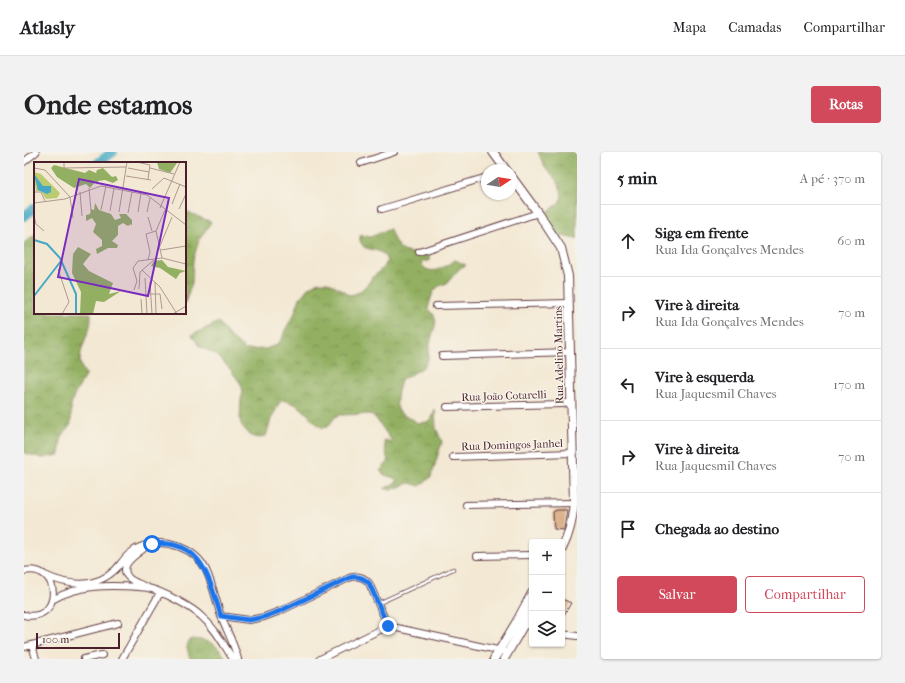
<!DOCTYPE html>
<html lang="pt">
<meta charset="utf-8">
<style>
:root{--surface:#fff;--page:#f2f2f2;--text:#202124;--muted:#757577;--line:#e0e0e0;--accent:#d1495b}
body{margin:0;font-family:"IM FELL French Canon",serif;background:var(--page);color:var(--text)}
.controls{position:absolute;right:12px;bottom:12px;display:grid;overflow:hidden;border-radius:4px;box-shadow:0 1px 3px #0004}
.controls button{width:36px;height:36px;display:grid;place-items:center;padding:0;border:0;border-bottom:1px solid var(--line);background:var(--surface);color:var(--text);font:20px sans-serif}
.compass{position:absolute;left:457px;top:12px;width:36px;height:36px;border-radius:50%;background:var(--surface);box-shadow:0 1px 3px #0004;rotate:78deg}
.scale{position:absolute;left:12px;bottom:10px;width:84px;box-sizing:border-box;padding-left:4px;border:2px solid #4a1f2b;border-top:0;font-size:11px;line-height:14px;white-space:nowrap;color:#4a1f2b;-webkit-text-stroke:3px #f7f3e8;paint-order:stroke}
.stop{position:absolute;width:12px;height:12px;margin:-9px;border:3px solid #1a73e8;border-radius:50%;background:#fff}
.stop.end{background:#1a73e8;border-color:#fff;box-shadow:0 1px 4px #0008}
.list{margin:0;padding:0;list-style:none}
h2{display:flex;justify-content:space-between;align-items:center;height:52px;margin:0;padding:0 16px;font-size:17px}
h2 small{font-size:13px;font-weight:400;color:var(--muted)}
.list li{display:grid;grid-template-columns:26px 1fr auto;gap:12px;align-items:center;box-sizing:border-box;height:72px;padding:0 16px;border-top:1px solid var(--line)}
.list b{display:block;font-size:15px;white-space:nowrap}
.list p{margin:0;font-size:13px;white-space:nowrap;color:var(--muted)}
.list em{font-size:13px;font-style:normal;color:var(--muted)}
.actions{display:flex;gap:8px;padding:12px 16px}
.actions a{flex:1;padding:9px 0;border:1px solid var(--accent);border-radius:4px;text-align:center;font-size:14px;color:var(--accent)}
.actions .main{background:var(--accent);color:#fff}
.icon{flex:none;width:22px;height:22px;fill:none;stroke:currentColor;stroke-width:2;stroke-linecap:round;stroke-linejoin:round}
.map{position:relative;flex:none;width:553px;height:507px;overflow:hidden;border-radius:4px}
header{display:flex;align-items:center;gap:24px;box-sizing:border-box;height:56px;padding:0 20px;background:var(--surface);border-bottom:1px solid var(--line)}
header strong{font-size:19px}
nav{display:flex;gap:22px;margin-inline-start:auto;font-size:14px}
.intro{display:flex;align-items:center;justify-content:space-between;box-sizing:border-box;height:96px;padding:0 24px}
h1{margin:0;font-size:28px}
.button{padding:10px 18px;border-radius:4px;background:var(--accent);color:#fff;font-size:14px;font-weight:700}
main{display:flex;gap:24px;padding:0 24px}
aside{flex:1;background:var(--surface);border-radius:4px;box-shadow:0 1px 3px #0004}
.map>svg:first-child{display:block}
</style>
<header>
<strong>Atlasly</strong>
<nav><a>Mapa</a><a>Camadas</a><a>Compartilhar</a></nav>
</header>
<div class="intro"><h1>Onde estamos</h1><a class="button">Rotas</a></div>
<main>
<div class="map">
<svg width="553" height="507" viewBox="0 0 553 507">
<defs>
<pattern id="forest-crowns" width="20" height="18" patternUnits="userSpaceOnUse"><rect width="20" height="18" fill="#93b062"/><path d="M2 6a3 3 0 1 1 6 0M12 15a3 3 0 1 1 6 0" fill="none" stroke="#7a8f51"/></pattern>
</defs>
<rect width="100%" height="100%" fill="#f7f3e8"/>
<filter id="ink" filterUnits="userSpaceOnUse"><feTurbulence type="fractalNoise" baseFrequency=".025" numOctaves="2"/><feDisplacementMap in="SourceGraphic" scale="8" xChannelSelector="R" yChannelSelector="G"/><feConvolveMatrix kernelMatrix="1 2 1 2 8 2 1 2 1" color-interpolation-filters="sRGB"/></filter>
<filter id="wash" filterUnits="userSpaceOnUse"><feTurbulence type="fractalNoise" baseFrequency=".012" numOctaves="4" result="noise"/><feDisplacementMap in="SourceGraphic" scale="16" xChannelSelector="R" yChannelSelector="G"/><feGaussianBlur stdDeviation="0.9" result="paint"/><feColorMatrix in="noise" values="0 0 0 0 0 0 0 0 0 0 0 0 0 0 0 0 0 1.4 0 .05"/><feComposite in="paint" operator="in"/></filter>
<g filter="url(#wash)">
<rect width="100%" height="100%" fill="#f3e8d3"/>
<path fill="url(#forest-crowns)" stroke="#6e6846" d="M514,0H553V87L528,82L518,62C539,53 544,43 529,24C527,22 524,20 522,17C519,12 517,6 514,0Z
M161,59L187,70L175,88L169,108L168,131L161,151Z
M366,77C369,87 375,102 389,101C394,101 399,100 405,101V109H398L397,111C404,126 421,115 431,108L442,113L436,116L423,131L415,134L409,140L404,156C417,169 410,173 407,188C402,206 409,212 389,221C385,223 384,226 378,226C375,236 367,256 379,263C385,266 387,265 393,271L404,270L408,266L411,257L412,276L418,290L407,325L396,334L385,331L369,337H360L374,329C368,323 362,326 356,319L364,310C363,303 360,296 360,289L362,288L367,290L368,289L351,265L346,262L315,263L311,265L304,275L299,276C281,265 282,252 257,248L247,267L242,284L235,286L227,284L218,274L216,268L217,248L219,239L217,232L206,217L193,203L175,194L168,183L195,170L204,183L221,198L242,197L252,193L258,187L261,178L270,163L276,146L285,135L295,130H303L321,139L324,143C337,143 343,132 351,123C356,118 361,116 363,109C358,96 351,100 340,95L336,89V84L338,83L346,85Z
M11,83V161H67C67,165 67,170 66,174C63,184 53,204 57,214C58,217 60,220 62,222L50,244L47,253V272L37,287L35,303L18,306L0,301V91Z
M169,487C186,489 193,491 202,507H166L163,495L165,488Z"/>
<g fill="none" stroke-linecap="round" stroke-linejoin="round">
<path stroke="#45a9c5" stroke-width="10" d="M74,11L89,0
M0,64L11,56"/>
</g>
<g id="blocks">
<path fill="#cf9967" d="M533,358H543L540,378L530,377L529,360Z
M538,447L547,451L538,466Z"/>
</g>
</g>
<g filter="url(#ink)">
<use href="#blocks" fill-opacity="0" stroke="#633d44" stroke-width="1"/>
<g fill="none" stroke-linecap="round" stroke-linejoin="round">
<g stroke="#633d44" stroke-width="4.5">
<path id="service" d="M355,451L429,417"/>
</g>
<g stroke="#633d44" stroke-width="8">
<path id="minor" d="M0,10L12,0
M337,11L370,0
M358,57L375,52L463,25
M395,100L514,61
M412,154L545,151
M418,204L547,200
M423,255L538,252L547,250
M429,305L548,301
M442,353L550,351
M453,404L508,403
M0,419C38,411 39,471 0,463
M21,423C44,434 72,437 92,417C99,409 105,399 116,395C139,385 171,395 182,418C189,433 192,449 197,464C203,479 210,492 214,507
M122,435C117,432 109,430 105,426C92,413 115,401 123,394
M28,448C55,432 85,433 115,435C118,436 121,435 124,436C138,439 168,455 178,465C192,477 199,492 209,507
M197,464L225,468L240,465L256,459L325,426C333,423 340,425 345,431L364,474
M496,471L508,475
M538,482L553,484
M8,493L12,507
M0,495L94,471
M60,507L78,503
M98,507L136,441
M296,507L364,474L478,499"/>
</g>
<g stroke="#633d44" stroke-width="10">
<path id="tertiary" d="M469,0L482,18
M487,24L514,61L537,96L544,124L550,351C548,368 546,381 538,397
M470,507L493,469L508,441
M480,507L508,458"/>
</g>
<use href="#service" stroke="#fff" stroke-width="3"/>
<use href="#minor" stroke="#fff" stroke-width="6"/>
<use href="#tertiary" stroke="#fff" stroke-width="8"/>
</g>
</g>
<g fill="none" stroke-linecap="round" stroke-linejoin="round" filter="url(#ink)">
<path stroke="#1a73e8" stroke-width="5" d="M128,392C178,386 185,427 197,464L225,468L240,465L256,459L325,426C333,423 339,425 345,431L364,474"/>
</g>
<g text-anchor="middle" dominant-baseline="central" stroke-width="3" stroke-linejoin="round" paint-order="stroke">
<g font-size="11" fill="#4a1f2b" stroke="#f7f3e8">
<text transform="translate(535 203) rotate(-91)">Rua Adelino Martins</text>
<text transform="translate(480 244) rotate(-2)">Rua João Cotarelli</text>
<text transform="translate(488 293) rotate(-2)">Rua Domingos Janhel</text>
</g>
</g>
<g transform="translate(10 10)">
<rect width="152" height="152" fill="#f3e8d3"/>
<path d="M123,0L143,1L136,11L125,7ZM20,3L51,11L55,8L62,11L63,8L69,6L78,15L82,14L84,18L79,21L71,18L64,19V22L61,20L56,26L52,22L40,26L23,15L17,6ZM61,41L65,48L77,52L81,58L87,56L85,52H92L98,58V64L97,62L94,64L89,61L84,64V73L78,79L84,83L83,86H74L63,92L62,87L68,84V78L59,70L62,62L58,56L52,59V53L56,52L57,47L60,48ZM44,85L57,92L49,102L55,109L79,121L75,132L87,129L70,140L62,139L59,152H46L47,130L38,111L39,92ZM128,98L134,105L152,109L146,111L142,117L126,106L117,104L120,99Z" fill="#93b062"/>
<path d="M0,10L7,12L26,31L23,36L12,37L7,29H2Z" fill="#bacc6f"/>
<path d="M0,12L9,24H17V30L13,32L4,28Z" fill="#45a9c5"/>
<path fill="none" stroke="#45a9c5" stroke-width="2" d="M0,78L13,82L26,96L42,132V152M0,134L27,99"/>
<path fill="none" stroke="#af9890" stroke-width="1" d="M30,0V6L92,5M103,0L116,3L114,17M0,6L11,8L36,35L39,56M94,6L115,10M116,6L140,12M92,14L117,18M55,26L57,49M118,27L130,16L152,25M0,30H7L11,39M46,30L48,54M0,41L31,37L67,24L113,33L152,63M138,42L146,22M126,46L146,0M145,47L152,32M67,48L72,24M76,49L80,26M85,50L93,0M104,50L107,31M113,50L116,36M94,51L98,30M0,54L2,62L10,69M114,55L118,69M126,84L138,55M127,88L152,84M128,96L122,69L131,48M114,98L116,90L112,72L122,69M24,107L35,140L28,152M108,108L126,125L143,152M111,116L113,152M116,120L118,152M121,120L122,152M105,127L106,110L120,98M100,128L103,119L99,106L104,99L128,96L152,102M116,132H126L128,147M107,137L108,152M139,152L152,144"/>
<path fill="#7b2cbf" fill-opacity="0.15" stroke="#7b2cbf" stroke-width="2" d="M45,17L135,36L114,134L24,115Z"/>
<rect width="152" height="152" fill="none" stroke="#4a1f2b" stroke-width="2"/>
</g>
</svg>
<div class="controls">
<button>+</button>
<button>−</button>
<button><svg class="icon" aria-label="layers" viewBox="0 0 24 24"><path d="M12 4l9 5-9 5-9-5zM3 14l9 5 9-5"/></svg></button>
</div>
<svg class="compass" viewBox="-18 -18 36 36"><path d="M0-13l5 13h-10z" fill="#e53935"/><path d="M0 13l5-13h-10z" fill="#757577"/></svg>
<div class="scale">100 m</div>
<div class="stop" style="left:128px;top:392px"></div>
<div class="stop end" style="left:364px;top:474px"></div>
</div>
<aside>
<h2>5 min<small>A pé · 370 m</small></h2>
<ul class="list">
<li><svg class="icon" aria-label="ahead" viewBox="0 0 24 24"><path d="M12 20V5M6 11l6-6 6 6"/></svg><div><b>Siga em frente</b><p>Rua Ida Gonçalves Mendes</p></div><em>60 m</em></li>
<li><svg class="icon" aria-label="right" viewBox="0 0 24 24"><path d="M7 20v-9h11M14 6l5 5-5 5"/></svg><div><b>Vire à direita</b><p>Rua Ida Gonçalves Mendes</p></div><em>70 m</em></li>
<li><svg class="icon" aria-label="left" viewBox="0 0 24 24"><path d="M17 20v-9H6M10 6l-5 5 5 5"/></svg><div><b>Vire à esquerda</b><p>Rua Jaquesmil Chaves</p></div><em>170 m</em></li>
<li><svg class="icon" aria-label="right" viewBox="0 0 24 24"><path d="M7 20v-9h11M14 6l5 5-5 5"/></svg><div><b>Vire à direita</b><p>Rua Jaquesmil Chaves</p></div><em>70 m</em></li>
<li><svg class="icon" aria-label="arrive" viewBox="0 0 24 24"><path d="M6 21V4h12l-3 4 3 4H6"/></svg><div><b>Chegada ao destino</b></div></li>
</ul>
<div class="actions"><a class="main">Salvar</a><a>Compartilhar</a></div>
</aside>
</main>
